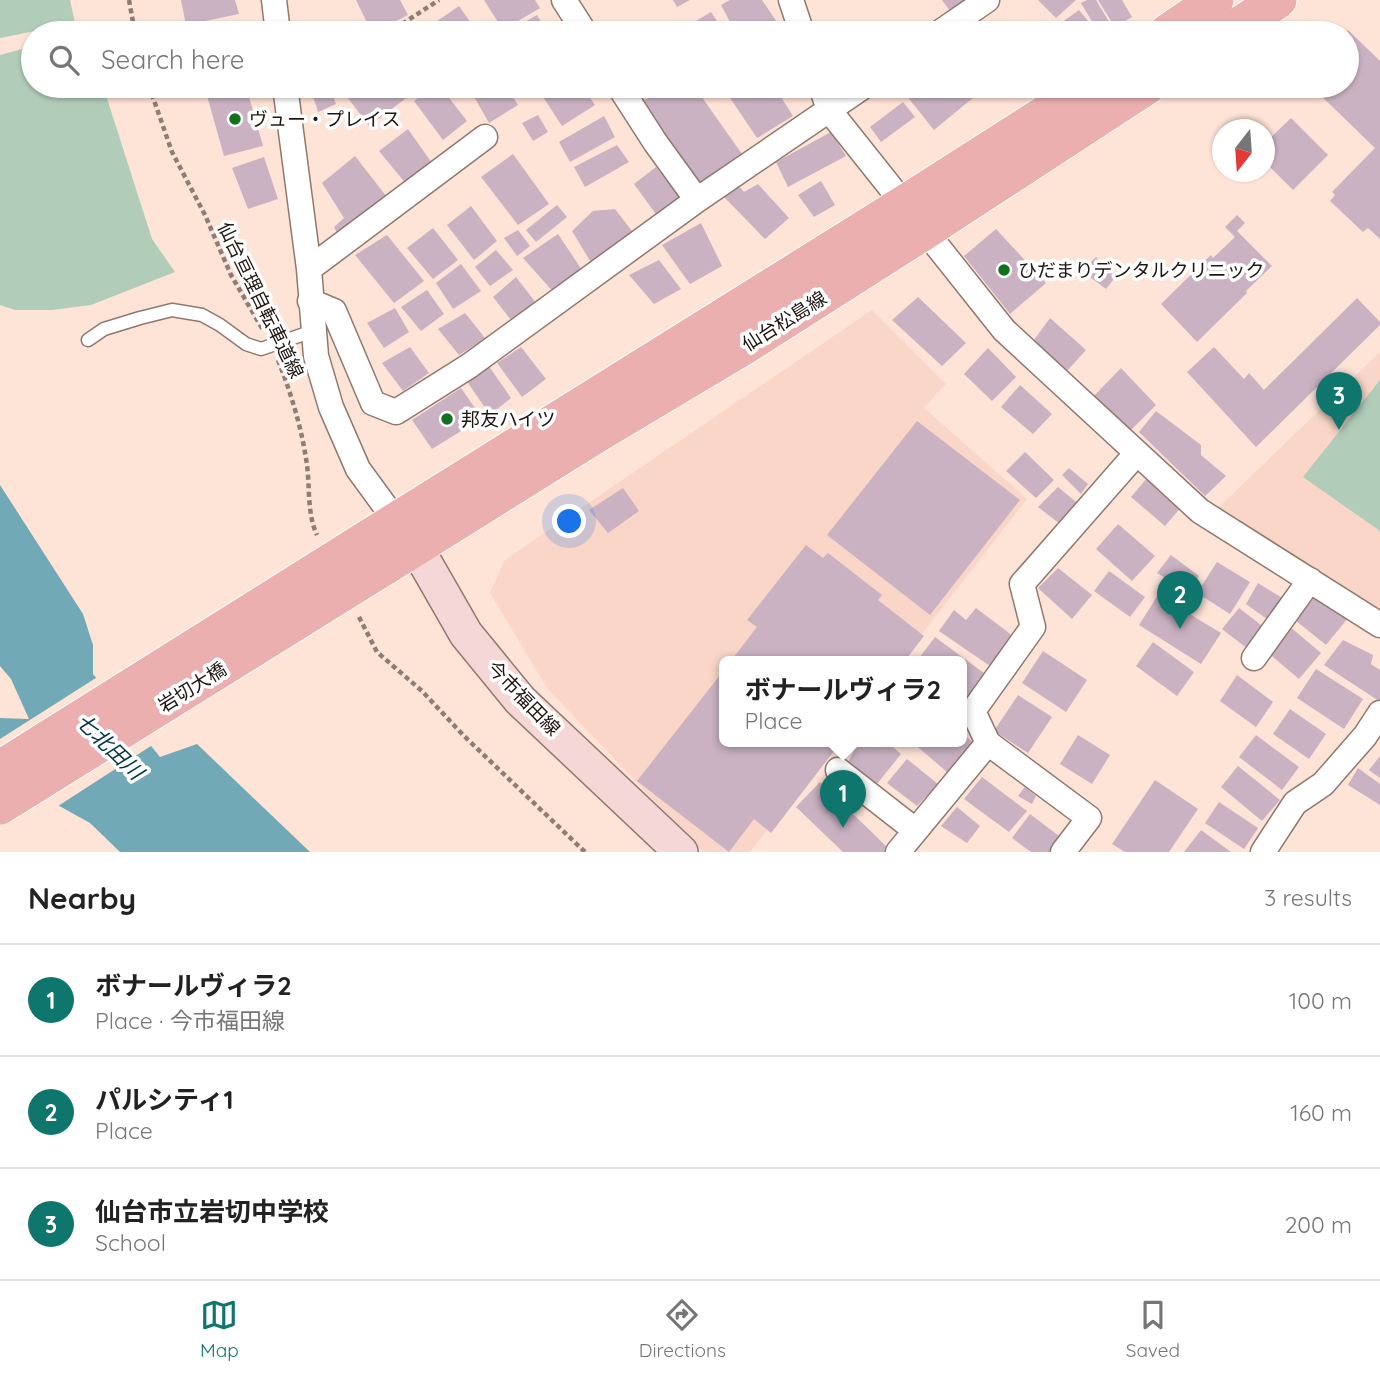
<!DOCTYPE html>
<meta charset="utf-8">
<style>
:root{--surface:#fff;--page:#f2f2f2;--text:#222;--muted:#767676;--line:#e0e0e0;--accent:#0f766e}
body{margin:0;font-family:Quicksand,"Noto Sans JP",sans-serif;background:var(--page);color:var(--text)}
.compass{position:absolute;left:1212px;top:119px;width:63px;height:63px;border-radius:50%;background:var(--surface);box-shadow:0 2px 5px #0004;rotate:197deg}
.you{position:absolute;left:570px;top:522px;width:24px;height:24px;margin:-18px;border:5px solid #fff;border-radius:50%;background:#1a73e8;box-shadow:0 0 0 10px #1a73e833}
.badge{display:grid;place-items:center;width:46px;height:46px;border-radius:50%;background:var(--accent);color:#fff;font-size:23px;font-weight:700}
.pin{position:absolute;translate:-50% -58px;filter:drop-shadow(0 2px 4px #0008)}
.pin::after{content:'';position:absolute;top:37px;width:24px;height:21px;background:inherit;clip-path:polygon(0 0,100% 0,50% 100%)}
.popup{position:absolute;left:719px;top:656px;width:248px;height:91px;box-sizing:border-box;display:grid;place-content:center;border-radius:10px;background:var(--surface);filter:drop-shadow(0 2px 5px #0005);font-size:23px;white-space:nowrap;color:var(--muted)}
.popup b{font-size:26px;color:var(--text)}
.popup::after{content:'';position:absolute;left:50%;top:100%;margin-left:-14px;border:14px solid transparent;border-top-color:var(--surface)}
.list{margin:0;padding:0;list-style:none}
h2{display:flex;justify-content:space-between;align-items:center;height:91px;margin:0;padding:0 28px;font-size:30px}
h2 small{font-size:23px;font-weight:400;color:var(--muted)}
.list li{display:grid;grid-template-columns:46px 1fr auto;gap:21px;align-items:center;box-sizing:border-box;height:112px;padding:0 28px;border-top:2px solid var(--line)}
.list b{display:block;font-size:26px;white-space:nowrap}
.list p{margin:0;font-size:23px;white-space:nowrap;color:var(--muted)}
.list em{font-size:23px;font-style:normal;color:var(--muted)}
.icon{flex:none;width:38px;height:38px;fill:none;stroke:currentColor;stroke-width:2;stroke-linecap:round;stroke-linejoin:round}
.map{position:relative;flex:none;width:1380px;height:852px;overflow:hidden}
.search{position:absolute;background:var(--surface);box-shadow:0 2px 5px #0004;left:21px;right:21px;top:21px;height:77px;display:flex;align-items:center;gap:18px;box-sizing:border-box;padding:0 24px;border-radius:38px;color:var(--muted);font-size:26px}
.sheet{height:427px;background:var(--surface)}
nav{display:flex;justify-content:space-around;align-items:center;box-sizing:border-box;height:98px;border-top:2px solid var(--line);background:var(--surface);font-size:19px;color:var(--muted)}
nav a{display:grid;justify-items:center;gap:4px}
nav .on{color:var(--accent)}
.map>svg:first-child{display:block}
</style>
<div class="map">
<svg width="1380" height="852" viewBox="0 0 1380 852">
<rect width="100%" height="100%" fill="#fee3d7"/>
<path fill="#f9d6c7" d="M872,310L946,384L924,408L1027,499L900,662H724V742H836L750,852H703L547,688L490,593L505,560Z
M1380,352V613L1218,508Z"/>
<path fill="#b1cdb9" d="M0,0H70L75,23L0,38Z
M33,46V86H103L152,239L175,272L91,305L52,310H15L0,305V55Z
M1380,380V531L1303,477Z"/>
<path fill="#72a9b6" d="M0,485L83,614L93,645V674L160,757L197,744L310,852H120L90,823L0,773V718L29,719L11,679L0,666Z"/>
<path fill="#fee3d7" d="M99,676L154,744L55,808L0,777V739Z"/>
<path fill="#cab2c2" d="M181,0H235L239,14L186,25Z
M356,0H400L408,15L372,33Z
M484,0H535L540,8L503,30Z
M673,0H690L677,7Z
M730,0H762L777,22L760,33H736L721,5Z
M942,0H968L950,11Z
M1038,0H1076L1056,18Z
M1087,0H1096L1114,30L1109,33H1099L1081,3Z
M1098,0H1122L1132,17L1115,27Z
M459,6L478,33H435L430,26Z
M1079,10L1098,33H1047Z
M711,12L725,33H683L681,30Z
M537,15L548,33H505Z
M241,24L244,33H213Z
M1348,30L1380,61V239L1368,228L1363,232L1330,201L1335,195L1332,192L1375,148L1311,86H1347V33H1345Z
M231,86H246L263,146L224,156L206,92Z
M339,86H366L375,97L391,86H399L409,96L369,126Z
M435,86H440L467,121L443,140L414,101Z
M468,86H506L518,105L489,123Z
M536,86H582L595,105L562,126Z
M637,86H660L643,95Z
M673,86H694L742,154L700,183L642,101Z
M722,86H774L793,116L757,138Z
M907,86H965L974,97L934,130L902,90Z
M330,87L336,104L318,112L312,93Z
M903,102L915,117L881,142L870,127Z
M538,115L548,132L533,141L522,123Z
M604,116L615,137L570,162L559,142Z
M1291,118L1328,155L1293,190L1264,161V144Z
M408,129L434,166L407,185L379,151Z
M831,132L846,156L788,187L776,162Z
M617,145L629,162L585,187L574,167Z
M513,154L549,204L518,225L481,177Z
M355,156L390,201L340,239L334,227L344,218L322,183Z
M264,157L278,199L248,209L232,168Z
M656,167L682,200L658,217L634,184Z
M821,181L835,205L814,217L798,195Z
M737,184L744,192L758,184L789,218L765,239L723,196Z
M557,205L567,217L536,242L526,230Z
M471,206L497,241L474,260L447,225Z
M615,209L635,235L592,264L572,231L593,211Z
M1237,215L1245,223L1237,231L1272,266L1246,291L1247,293L1197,342L1161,304L1211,255L1213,258L1235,237L1225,227Z
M701,223L722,266L690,284L662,245Z
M433,228L458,260L433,279L407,248Z
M996,229L1046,283L1010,314L964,256Z
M518,230L530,246L517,256L504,238Z
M558,234L586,276L556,295L523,258Z
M387,235L424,281L394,303L355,255Z
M496,250L513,270L490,286L475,267Z
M1096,257L1117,275L1106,289L1082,271Z
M659,260L681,289L654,304L629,275Z
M461,264L481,291L453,309L436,283Z
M516,277L536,303L511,320L493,297Z
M427,290L444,314L421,331L401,307Z
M918,297L966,343L942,366L892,320Z
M1357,298L1380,322V325L1256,447L1187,372L1214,347L1244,379L1249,373L1264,390Z
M395,308L409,332L384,348L367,323Z
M465,313L485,338L459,355L438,329Z
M1050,318L1086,350L1066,372L1034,340Z
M410,347L429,373L403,391L382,363Z
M521,347L546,379L522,397L497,363Z
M988,348L1016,377L992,401L964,374Z
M488,365L511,398L490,415L466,380Z
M1121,368L1156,405L1131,430L1093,397Z
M1020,385L1052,414L1033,434L1001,407Z
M461,388L482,418L432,449L412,420Z
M1156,411L1201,445V455L1226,476L1205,496L1139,432Z
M917,421L1020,500L930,615L827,535Z
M1025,452L1054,480L1036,498L1006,471Z
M1069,468L1088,484L1081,494L1062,475Z
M1148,477L1183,505L1165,526L1131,497Z
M1058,487L1081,506L1064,527L1038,507Z
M623,488L639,511L608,533L589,510Z
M1118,524L1155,556L1132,581L1096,549Z
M806,545L823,558L828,553L882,595L878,600L924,636L904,662H730L757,627L747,620Z
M1171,555L1199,576L1189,592L1157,573Z
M1217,562L1250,582L1230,614L1197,593Z
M1058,568L1092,595L1072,619L1038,588Z
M1109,571L1145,597L1130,617L1094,591Z
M1258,583L1287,601L1271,622L1246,604Z
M1318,593L1348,618L1326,645L1295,620Z
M1158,595L1221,633L1201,664L1139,625Z
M976,608L1013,636L990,666L939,631L954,610L966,620Z
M1239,608L1265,628L1248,649L1222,629Z
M1289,626L1321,653L1299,679L1267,652Z
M935,637L988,676L967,705L962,701V662H916Z
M1343,640L1373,655L1371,664L1380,670V699L1379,701L1324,665Z
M1153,642L1194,672L1177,696L1136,666Z
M1043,651L1087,680L1066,712L1022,683Z
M1316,669L1363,699L1344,729L1297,698Z
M724,670V742H841L771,833L754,819L729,852L637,781Z
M1237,675L1273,702L1256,727L1220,701Z
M1018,695L1052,717L1028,753L994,731Z
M1290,709L1326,734L1309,759L1273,734Z
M962,733L973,742L947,772L912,742H962Z
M1078,735L1110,755L1092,784L1060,764Z
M1256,735L1299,767L1282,790L1239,757Z
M849,742H887L901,754L877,784L848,763L854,750Z
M1380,756V778L1369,770Z
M907,759L938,784L917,806L887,783Z
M1238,766L1280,800L1262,821L1221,787Z
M1358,768L1380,784V805L1348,785Z
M982,777L1027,811L1009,832L964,799Z
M1155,780L1198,809L1169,852H1125L1112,844Z
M820,782L889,849L886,852H843L796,807Z
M1025,787L1036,796L1032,804L1018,796Z
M1219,802L1258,828L1244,849L1205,823Z
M957,807L980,826L967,843L941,826Z
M1030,814L1063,839L1053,852H1031L1012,838Z
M1201,830L1231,852H1184Z"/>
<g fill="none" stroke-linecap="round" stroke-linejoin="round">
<g stroke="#90786d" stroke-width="15">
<path id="service" d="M88,340L104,329L140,318L172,310L202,315L220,325L246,344L261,349L313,331"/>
</g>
<g stroke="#90786d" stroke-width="27">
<path id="minor" d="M274,0L278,33
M564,0L585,33
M791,0L802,33
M939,33L987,0
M285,86L309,269L316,356L331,407L358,469L396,521
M619,86L655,142L697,200
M821,86L829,110L1004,330L1200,511L1380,625
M309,269L485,137
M310,301L334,311L373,403L396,412L469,366L697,200L864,86
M1254,658L1310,580
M988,743L973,711L1033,627L1022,584L1136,454
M838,770L915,830
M898,852L988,743L1089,818L1063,852
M1263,852L1295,803L1323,784L1365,736L1380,713"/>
</g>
<g stroke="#90786d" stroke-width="36">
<path id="secondary" d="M399,525L427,566L466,634L520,700L681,852"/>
</g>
<g stroke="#fff" stroke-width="39">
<path id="primary" d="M1167,33L1215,0
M1228,33L1278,0
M367,539L904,204L1089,86
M384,567L597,434L746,345L925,231L1147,86"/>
</g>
<path stroke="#8f7c74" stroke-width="4.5" stroke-dasharray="5 3.5" stroke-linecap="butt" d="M129,0L135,33
M388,33L439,0
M149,86L172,152L205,215L231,275L263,330
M278,360C291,393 302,429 307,465C310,488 307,514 317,535
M359,617L377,652L422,691L464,736L585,852"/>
<use href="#service" stroke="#fff" stroke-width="12"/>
<use href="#minor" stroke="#fff" stroke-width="24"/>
<use href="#secondary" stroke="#f5d7d7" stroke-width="33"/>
<use href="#primary" stroke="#ebafaf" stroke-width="37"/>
<g stroke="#fff" stroke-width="39" stroke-linecap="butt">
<path id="primary-bridge" d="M0,769L367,539
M0,806L384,567"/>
</g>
<use href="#primary-bridge" stroke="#ebafaf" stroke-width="37"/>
</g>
<g fill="#11711f" stroke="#fff" stroke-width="2.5">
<circle cx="235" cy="119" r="7"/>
<circle cx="1004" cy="270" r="7"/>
<circle cx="447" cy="419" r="7"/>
</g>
<g text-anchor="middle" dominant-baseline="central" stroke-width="7" stroke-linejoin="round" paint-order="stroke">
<g font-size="19" fill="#1f1511" stroke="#fff" text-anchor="start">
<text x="249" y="119">ヴュー・プレイス</text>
<text x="1018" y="270">ひだまりデンタルクリニック</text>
<text x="461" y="419">邦友ハイツ</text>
</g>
<g font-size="19" fill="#1f1511" stroke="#fff">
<text transform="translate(261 300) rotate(64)">仙台亘理自転車道線</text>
<text transform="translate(784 321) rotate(-32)">仙台松島線</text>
<text transform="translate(192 687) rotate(-32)">岩切大橋</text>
<text transform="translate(524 698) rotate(46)">今市福田線</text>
</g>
<g font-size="21" font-style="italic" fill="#003740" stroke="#fff">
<text transform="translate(110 746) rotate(44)">七北田川</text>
</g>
</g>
</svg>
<svg class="compass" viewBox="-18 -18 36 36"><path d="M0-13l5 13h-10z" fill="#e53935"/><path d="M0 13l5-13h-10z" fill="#767676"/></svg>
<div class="you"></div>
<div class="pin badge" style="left:843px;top:828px">1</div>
<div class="popup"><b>ボナールヴィラ2</b>Place</div>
<div class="pin badge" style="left:1180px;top:629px">2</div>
<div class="pin badge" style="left:1339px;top:430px">3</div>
<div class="search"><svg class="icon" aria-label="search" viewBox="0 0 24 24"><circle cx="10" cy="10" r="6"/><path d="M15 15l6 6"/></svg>Search here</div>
</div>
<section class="sheet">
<h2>Nearby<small>3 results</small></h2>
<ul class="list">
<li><span class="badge">1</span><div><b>ボナールヴィラ2</b><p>Place · 今市福田線</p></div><em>100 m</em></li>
<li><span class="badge">2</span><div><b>パルシティ1</b><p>Place</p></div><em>160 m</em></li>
<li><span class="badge">3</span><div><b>仙台市立岩切中学校</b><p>School</p></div><em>200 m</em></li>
</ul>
</section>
<nav>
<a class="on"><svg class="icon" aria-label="map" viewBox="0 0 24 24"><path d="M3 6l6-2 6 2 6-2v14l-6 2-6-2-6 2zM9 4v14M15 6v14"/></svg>Map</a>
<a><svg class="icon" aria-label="directions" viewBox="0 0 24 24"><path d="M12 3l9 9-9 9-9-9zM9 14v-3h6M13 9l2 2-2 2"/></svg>Directions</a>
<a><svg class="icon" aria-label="saved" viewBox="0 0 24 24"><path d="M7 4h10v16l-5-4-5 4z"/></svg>Saved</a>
</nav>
